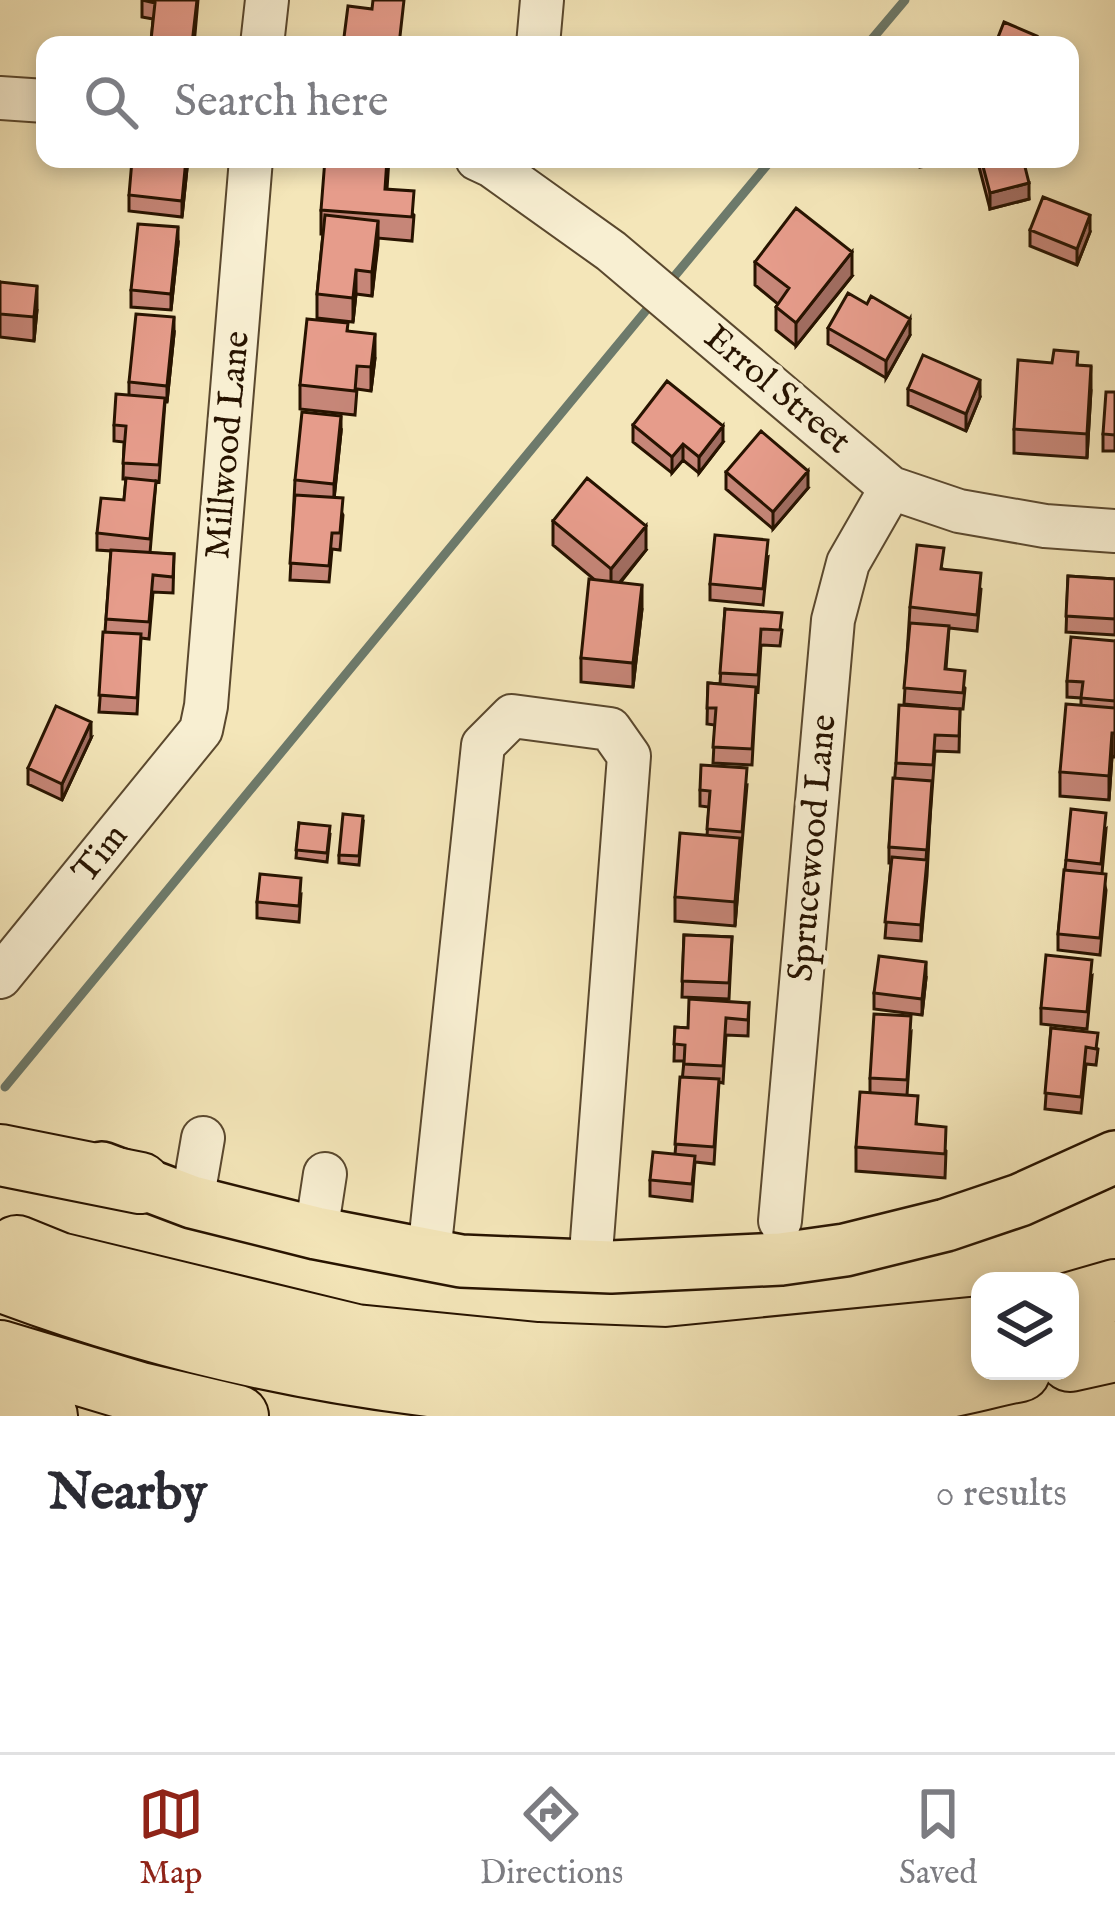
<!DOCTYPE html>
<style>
:root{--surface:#fff;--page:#f7f7f7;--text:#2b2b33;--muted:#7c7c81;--line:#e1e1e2;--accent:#8f2418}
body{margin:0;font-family:"IM FELL English",serif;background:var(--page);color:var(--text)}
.controls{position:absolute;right:36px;bottom:36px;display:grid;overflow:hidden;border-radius:24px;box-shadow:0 6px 18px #0003}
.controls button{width:108px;height:108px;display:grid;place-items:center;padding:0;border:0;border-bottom:3px solid var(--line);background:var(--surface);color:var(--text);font:60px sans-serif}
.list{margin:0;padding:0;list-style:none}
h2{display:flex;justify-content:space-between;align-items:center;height:156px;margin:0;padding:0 48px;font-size:51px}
h2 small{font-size:39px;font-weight:400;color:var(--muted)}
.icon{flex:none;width:66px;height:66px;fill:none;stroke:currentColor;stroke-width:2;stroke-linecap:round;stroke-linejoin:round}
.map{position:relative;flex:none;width:1115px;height:1416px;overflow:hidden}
.search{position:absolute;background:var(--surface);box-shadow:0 6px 18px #0003;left:36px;right:36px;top:36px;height:132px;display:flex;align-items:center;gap:30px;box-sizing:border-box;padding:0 42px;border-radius:24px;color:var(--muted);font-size:45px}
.sheet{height:336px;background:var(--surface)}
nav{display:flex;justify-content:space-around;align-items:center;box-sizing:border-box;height:168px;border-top:3px solid var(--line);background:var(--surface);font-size:33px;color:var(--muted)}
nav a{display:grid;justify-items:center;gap:6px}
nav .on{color:var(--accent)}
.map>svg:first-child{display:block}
</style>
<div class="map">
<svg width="1115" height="1416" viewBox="0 0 1115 1416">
<rect width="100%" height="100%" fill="#f4e6b9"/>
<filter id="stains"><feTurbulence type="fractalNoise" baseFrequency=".00167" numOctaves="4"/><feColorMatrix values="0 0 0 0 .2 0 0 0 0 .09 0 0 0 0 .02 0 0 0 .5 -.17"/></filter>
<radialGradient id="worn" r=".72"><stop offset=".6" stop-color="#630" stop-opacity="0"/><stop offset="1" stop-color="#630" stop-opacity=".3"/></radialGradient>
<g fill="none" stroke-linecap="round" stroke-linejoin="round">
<path stroke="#6d7a6b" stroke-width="9" d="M867,45L905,0
M668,284L772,159
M5,1087L653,302"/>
<g stroke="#5a482e" stroke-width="46">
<path id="minor" d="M262,45L267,0
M538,45L542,0
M0,98L45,101
M477,159L492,166L611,251L891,488L959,511L1045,526L1115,531
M0,977L201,730L206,706L251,159
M192,1202L203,1138
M780,1221L833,620L848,563L891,488
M316,1233L325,1174
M429,1254L483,745L512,716L610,729L629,756L590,1266"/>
</g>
<g stroke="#271300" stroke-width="56">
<path id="major" d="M102,1168L192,1202L316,1233L461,1261L611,1267L781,1259L845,1250L946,1225L1020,1200L1115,1157"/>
</g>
<g stroke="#271300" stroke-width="64">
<path id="highway" d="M0,1155L140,1183
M17,1246L59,1263L356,1335L537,1353L666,1358L980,1327
M0,1281C301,1395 593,1416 913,1393C949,1389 985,1378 1020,1371
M1070,1303L1115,1290
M0,1351L140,1393L238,1416
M1070,1361L1115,1351
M0,1398L47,1416"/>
</g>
<use href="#minor" stroke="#f8efd2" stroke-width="42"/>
<use href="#major" stroke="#f4e6b9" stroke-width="51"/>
<use href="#highway" stroke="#f4e6b9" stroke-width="60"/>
</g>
<path fill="#c68678" stroke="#271300" stroke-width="3" d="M142,0H198L194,45H151L153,19L142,17Z
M188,159L182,217L129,211V195L157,162Z
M389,159L387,189L414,215L412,241L378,238L372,296L356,294L353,322L317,318V294L323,234H321V210Z
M919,159H950V162L920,167Z
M977,159H1023L1029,199L990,209Z
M1030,230L1090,232L1077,265L1030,246Z
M178,244L171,310L131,307V290Z
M755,262L852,276L796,346L776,330V307L778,304L755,285Z
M0,282L37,310L34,341L0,337Z
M867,304L910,335L886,378L828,344V328Z
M348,331L375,358L371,391L357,389L355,415L300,409V385Z
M174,334L167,402H165L159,482L156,481L150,553L174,554L173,593L153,592L149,639L141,638L137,714L99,712L111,551L97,550V533L124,500L126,479H123L124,442L114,441V425L129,395V382Z
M1078,365L1091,390L1087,458L1014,453V429Z
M908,389L980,397L966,431L908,405Z
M1115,392V451H1103V434Z
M633,425L723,442L699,473L683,460L672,473L633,442Z
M341,432L334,498L343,515L340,550L332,549L329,582L290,580L295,480Z
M726,472L808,488L773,529L726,489Z
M553,521L646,550L620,583L642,609L633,687L581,682V658L595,580L553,545Z
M768,557L763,605L710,600V584Z
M943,569L981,589L977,631L949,628L946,669L965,688L963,709H960L959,752L935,751L921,941L885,938L891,863H889V847L896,763L946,708L904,704L910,607Z
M1068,576L1115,579V635L1066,632Z
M725,609L782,630L780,646L761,645L758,692L756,691L752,765L713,763L715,725L707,724L708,683L720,684Z
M1115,641V757L1112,756L1109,800L1060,796V772L1081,705V698L1067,697V681Z
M91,738L62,800L28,784V768Z
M747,785L735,926L675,921V897L707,836L709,807L700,806V790Z
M299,823L330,834L327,862L296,858Z
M363,824L359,865L339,863V855Z
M1106,829L1102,873L1106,890L1100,955L1058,950V934L1066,860Z
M301,894L299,922L257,918V902Z
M684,935L732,937L729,999L682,997Z
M1092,976L1087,1029L1041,1024V1008Z
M926,978L922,1015L874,1009V993Z
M749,1003L748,1036L726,1035L723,1083L719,1082L714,1164L695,1162L692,1201L650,1196V1180L675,1154L684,1061H674L675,1027L688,1028Z
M1051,1028L1098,1049L1096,1065L1086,1064L1081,1113L1045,1109Z
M911,1033L907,1095L917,1125L946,1151L945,1178L856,1171V1147L870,1092V1078Z"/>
<path fill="#a16d61" stroke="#271300" stroke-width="3" d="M186,159H188L182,217V201Z
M1029,183V199L990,209V193Z
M1090,215V232L1077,265V249Z
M378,221V245L372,296V272Z
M178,227V244L171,310V294Z
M852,252V276L796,346V323Z
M356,270V294L353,322V298Z
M37,286V310L34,341V317Z
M174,317V334L167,402V386Z
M910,319V335L886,378V361Z
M375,334V358L371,391V367Z
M1091,366V390L1087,458V434Z
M980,380V397L966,431V414Z
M341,416V432L334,500V484Z
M723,426V442L699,473V457Z
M683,444V460L672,473V457Z
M808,471V488L773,529V512Z
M646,526V550L611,593V569Z
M642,585V609L633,687V663Z
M91,722V738L62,800V784Z
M1112,733V756L1109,800V776Z
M932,781L927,876L921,941V925Z
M740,838V862L735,926V902Z
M926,962V978L922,1015V999Z"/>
<path fill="#e69c8b" stroke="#271300" stroke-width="3" d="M142,0H197L192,44L151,40L155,3Z
M373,0H404L399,45H343L348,6L372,9Z
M1004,22L1037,36L1034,45H995Z
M157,159H186L182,201L129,195L132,160L157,162Z
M325,159H387L385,189L414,191L412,217L321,210Z
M981,159H1023L1029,183L990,193Z
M1043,197L1090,215L1077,249L1030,230Z
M796,208L852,252L796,323L776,307L789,288L755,262Z
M325,215L378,221L372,272L356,270L353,298L317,294Z
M138,224L178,227L171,294L131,290Z
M0,282L37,286L34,317L0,314Z
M848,293L867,304L871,296L910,319L886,361L828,328Z
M136,314L174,317L167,386L129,382Z
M307,319L348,323L347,331L375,334L371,367L357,366L355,391L300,385Z
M1054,350L1078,352L1077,365L1091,366L1087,434L1014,429L1018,360L1052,363Z
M923,355L980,380L966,414L908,389Z
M667,381L723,426L699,457L683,444L672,457L633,425Z
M1106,392H1115V435L1103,434Z
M116,394L165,398L159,465L123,463L126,426L114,425Z
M302,412L341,416L334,484L295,480Z
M761,431L808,471L773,512L726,472Z
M126,478L156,481L150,539L97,533L101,498L124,500Z
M587,478L646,526L611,569L553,521Z
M295,495L343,498L340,533H332L329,566L290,563Z
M715,535L768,540L763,589L710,584Z
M917,545L944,548L941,569L981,573L977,615L910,607Z
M111,550L174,554L173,577L153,575L149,622L106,619Z
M1068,576L1115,579V619L1066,616Z
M589,579L642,585L633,663L581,658Z
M725,609L782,613L780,630L761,629L758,675L720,673Z
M910,623L949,626L945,669L965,671L963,693L904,688Z
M103,632L141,634L137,698L99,695Z
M1071,637L1115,641V701L1081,698L1083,682L1067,681Z
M708,683L756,687L752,749L713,747L716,708H707Z
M1066,704L1115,708V733H1112L1109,776L1060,772Z
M899,705L960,709L959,736L935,735L933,765L896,763Z
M56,706L91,722L62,784L28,768Z
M701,765L747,768L742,832L707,829L710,791L700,790Z
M893,778L932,781L927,850L889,847Z
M1071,809L1106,813L1101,864L1066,860Z
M343,814L363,816L359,856L339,855Z
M299,823L330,826L327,853L296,850Z
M680,833L740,838L735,902L675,897Z
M892,857L927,860L921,925L885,922Z
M1064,870L1106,874L1100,938L1058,934Z
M260,874L301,878L299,906L257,902Z
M684,935L732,937L729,983L682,981Z
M1046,955L1092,960L1087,1012L1041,1008Z
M879,956L926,962L922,999L874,993Z
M689,999L749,1003L748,1020L726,1018L723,1066L684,1064L685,1045L674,1044L675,1027L688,1028Z
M874,1014L911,1016L907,1080L870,1078Z
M1051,1028L1098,1033L1096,1049L1086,1047L1081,1097L1045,1093Z
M680,1077L719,1079L714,1147L675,1144Z
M860,1092L918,1096L916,1124L946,1127L945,1154L856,1147Z
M653,1152L695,1156L692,1184L650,1180Z"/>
<g text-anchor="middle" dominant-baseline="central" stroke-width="10" stroke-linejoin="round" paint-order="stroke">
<g font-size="36" fill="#271300" stroke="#f8efd2">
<text transform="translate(777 390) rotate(40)">Errol Street</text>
<text transform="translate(228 445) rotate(-85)">Millwood Lane</text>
<text transform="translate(813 848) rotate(-85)">Sprucewood Lane</text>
<text transform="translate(101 854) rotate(-51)">Tim</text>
</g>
</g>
<rect width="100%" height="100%" filter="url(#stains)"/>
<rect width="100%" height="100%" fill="url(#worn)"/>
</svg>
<div class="controls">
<button><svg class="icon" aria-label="layers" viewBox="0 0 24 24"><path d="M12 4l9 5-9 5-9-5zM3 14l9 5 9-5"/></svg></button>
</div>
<div class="search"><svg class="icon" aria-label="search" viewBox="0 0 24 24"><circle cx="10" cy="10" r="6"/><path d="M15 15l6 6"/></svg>Search here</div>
</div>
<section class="sheet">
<h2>Nearby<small>0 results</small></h2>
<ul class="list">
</ul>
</section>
<nav>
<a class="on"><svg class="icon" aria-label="map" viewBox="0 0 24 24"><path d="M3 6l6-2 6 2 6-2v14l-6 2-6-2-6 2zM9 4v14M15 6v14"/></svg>Map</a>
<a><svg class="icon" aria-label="directions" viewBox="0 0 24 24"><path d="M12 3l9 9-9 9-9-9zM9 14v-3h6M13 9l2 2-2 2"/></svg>Directions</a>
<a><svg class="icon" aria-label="saved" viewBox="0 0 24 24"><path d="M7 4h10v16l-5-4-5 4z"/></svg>Saved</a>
</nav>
